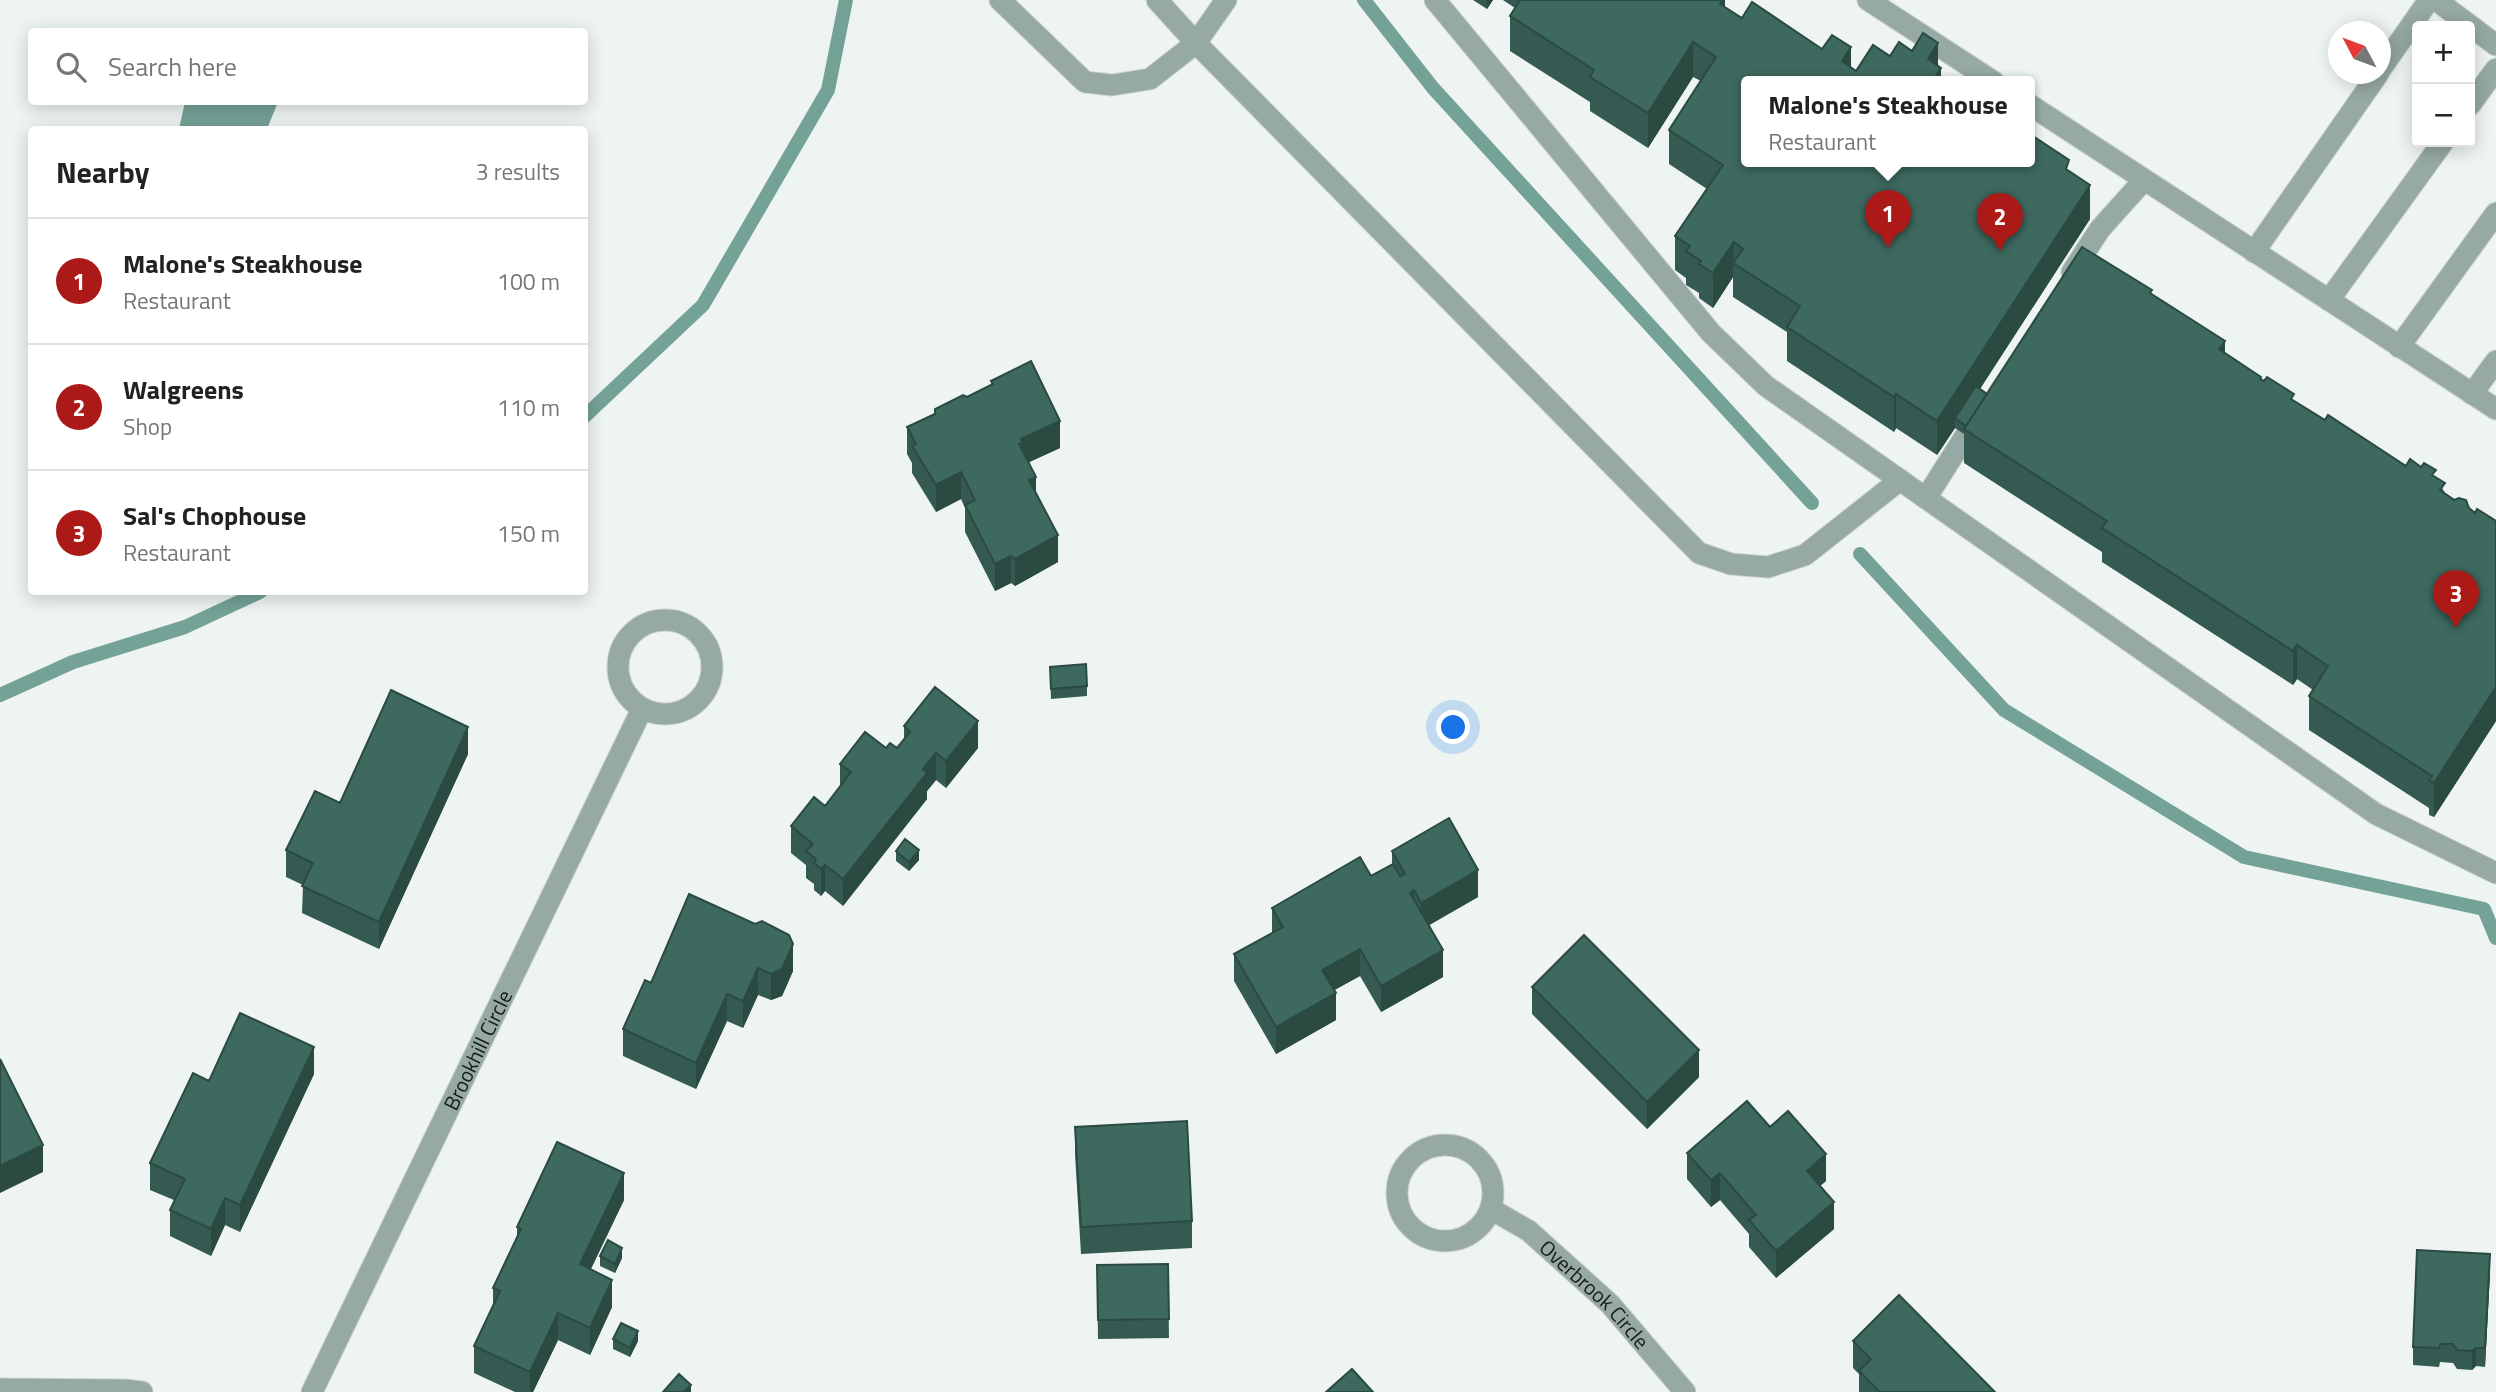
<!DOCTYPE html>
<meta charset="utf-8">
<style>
:root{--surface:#fff;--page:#f6f6f6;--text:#222;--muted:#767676;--line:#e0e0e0;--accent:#ac1a17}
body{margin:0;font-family:"Titillium Web",sans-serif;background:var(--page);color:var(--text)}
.controls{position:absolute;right:21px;top:21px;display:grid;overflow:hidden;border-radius:7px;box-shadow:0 4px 18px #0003}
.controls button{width:63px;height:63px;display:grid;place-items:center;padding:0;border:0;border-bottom:2px solid var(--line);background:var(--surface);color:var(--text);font:35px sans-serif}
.compass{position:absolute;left:2328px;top:21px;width:63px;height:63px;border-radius:50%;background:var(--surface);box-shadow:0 4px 18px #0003;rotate:311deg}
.you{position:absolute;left:1454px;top:728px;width:24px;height:24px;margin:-18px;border:5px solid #fff;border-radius:50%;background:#1a73e8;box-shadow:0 0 0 10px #1a73e833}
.badge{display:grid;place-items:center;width:46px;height:46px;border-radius:50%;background:var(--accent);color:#fff;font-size:23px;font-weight:700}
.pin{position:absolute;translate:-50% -58px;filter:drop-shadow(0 2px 4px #0008)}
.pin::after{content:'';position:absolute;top:37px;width:24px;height:21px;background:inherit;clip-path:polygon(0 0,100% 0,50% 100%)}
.popup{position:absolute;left:1741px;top:76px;width:294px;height:91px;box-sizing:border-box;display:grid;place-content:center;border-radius:7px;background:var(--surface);filter:drop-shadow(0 2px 5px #0005);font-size:23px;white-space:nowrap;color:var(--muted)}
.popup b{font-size:26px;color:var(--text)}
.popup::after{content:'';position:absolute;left:50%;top:100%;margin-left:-14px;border:14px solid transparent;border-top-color:var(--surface)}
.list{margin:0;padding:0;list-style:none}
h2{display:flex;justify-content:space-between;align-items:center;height:91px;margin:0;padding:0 28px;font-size:30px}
h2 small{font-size:23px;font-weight:400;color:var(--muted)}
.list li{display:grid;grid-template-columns:46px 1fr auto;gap:21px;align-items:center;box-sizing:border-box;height:126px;padding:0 28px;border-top:2px solid var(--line)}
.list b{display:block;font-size:26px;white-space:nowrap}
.list p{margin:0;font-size:23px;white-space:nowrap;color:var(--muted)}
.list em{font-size:23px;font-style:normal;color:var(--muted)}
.icon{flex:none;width:38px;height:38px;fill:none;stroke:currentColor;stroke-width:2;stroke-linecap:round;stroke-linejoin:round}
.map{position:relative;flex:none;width:2496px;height:1392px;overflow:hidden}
.search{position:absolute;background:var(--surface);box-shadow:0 4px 18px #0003;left:28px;top:28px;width:560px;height:77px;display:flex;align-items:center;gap:18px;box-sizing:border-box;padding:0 24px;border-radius:7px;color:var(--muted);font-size:26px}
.panel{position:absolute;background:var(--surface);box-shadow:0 4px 18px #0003;left:28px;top:126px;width:560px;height:469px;border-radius:7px}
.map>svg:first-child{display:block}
</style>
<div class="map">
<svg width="2496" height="1392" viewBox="0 0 2496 1392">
<rect width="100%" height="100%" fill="#edf4f2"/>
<path fill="#75a297" d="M185,102H278L267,129H234L224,127L216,129H179Z"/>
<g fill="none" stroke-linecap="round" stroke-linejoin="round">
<path stroke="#75a297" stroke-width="14" d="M1364,0L1433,88L1812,503
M584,417L703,305L828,90L846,0
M1860,554L2004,710L2244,857L2484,909L2496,938
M0,695L73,662L185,627L260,592"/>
<g stroke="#cbd1cf" stroke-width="23">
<g id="minor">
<path d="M1000,0L1085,82L1112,85L1150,79L1196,43L1226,0"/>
<path d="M1157,0L1196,43L1699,553L1731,564L1768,567L1805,555L1900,480"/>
<path d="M1435,0L1711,333L1766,386L2376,814L2496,873"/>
<path d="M1868,0L1994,82"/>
<path d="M2436,0L2496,45"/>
<path d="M2380,70L2429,0"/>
<path d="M2030,105L2496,409"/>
<path d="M2470,105L2496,69"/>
<path d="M2254,252L2378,74"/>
<path d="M2072,272L2100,229L2144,180"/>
<path d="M2329,300L2443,142"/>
<path d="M2399,347L2496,213"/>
<path d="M2472,394L2496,361"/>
<path d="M1926,498L1980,413"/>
<circle cx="665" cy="667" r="47"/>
<circle cx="1445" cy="1193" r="48"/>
<path id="s1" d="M1491,1209L1529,1231L1610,1304L1685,1392"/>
<path d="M0,1389L125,1390L142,1392"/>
<path id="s2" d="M312,1392L642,709"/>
</g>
</g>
<use href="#minor" stroke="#96a9a4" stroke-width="21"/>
</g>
<path fill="#355a52" d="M1473,0H1493L1487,9Z
M1503,0H1725V7L1742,18L1851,68L1856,71L1890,56L1938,66L1941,82H1746L2069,171L2090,219L1980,389L1987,394L2152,295L2225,353L2261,380L2325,420L2406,466L2436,477L2445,493L2469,508L2475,513L2496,521V721L2434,817L2429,815V808L2309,730V696L2313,690L2297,679L2293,685L2102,562V552L1964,463V434L1955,428L1937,455L1896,428L1894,432L1787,361V332L1733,297V277L1713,308L1699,298V293L1686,285V278L1675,270V236L1707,189L1669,164V130L1701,81L1693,77L1648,148L1590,111V102L1510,51V16L1515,8Z
M991,381L1060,448L1029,462L1036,493L1058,562L1015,586L1011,583L995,591L965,532V508L961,499L936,512L912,473V463L907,454V427L991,385Z
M1050,667L1087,686V696L1051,699Z
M904,726L978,748L946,788L936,780L927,791V799L843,906L825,891L821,896L814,890V884L806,878V865L791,853V826L825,806L840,787V764L886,748H897L904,739Z
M468,754L379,949L302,913L303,885L286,877V850L340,803Z
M896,851L919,860L909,871L896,861Z
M1392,851L1478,897L1428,925L1443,977L1381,1012L1360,976L1334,990L1336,1020L1276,1054L1234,981V954L1272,933V908L1371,876L1392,865Z
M689,894L793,971L782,996L771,1000L758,995L743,1028L727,1021L696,1089L623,1056V1029L651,983Z
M1532,987L1699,1077L1647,1129L1532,1014Z
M314,1074L240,1232L225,1225L211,1256L170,1236V1210L174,1200L150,1190V1163L209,1081Z
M1075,1127L1192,1221V1248L1081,1254L1075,1154Z
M1770,1127L1826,1181L1820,1186L1834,1229L1776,1278L1749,1247V1234L1720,1200L1711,1207L1687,1179V1153Z
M624,1200L591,1269L612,1307L590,1355L558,1340L533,1392H515L474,1373V1346L493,1306V1288L517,1237V1227Z
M600,1256L622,1258L615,1273L600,1266Z
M1168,1264L1169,1338L1098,1339L1097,1265Z
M2490,1272L2485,1367L2476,1366L2472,1370L2457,1369L2453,1363L2440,1362L2439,1367L2413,1365V1347Z
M613,1339L638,1341L630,1357L613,1349Z
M1853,1341L1995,1392H1859V1374L1853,1368Z"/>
<path fill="#2b4a42" d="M1487,0H1493L1487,9Z
M1722,0H1725V30L1720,4Z
M1693,42V77L1648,148V113Z
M1938,43V72L1941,68V82H1928V59Z
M1851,47V82L1842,61Z
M2090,185V219L1959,421L1955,418V428L1937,455V421Z
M1734,242L1733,277L1713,308V273Z
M2225,341V375L2219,349Z
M1896,394V428L1894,432V397Z
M1060,421V448L1023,465L1019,444L1021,439Z
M961,472V499L936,512V485Z
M1036,477V504L1029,480Z
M1058,535V562L1015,586V559Z
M1011,556V583L995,591V564Z
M2297,645V679L2293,685V651Z
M2496,687V721L2434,817V783Z
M978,721V748L946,788V761Z
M468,727V754L379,949V922Z
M936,753V780L927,791V799L843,906V879L923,769Z
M919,850V860L909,871V862Z
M825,865V891L821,896V869Z
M1478,870V897L1421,930V903Z
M1414,890V917L1410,893Z
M793,944V971L782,996L771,1000V974Z
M1360,949V976L1322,997V970Z
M1443,950V977L1381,1012V986Z
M758,968V995L743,1028V1001Z
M1336,993V1020L1276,1054V1027Z
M727,994V1021L696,1089V1063Z
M314,1047V1074L240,1232V1205Z
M1699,1050V1077L1647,1129V1102Z
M43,1145V1172L0,1193V1166Z
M1826,1154V1181L1807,1197V1171Z
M624,1173V1200L580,1291V1264Z
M1720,1173V1200L1711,1207V1180Z
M225,1198V1225L211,1256V1229Z
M1834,1202V1229L1776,1278V1251Z
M622,1248V1258L615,1273V1264Z
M2490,1254V1272L2485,1367V1348Z
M612,1280V1307L590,1355V1328Z
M558,1313V1340L533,1392H530V1372Z
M638,1331V1341L630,1357V1348Z
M2476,1348V1366L2472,1370V1351Z
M691,1385V1392H683Z"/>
<path fill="#3e695f" stroke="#2b4a42" stroke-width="2" d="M1520,0H1722L1720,4L1742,18L1752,2L1822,49L1832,35L1851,47L1842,61L1856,71L1873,45L1890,56L1899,42L1912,51L1923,33L1938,43L1928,59L1941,68L1932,82H1746V162H2030V134L2069,160L2066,169L2090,185L1937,421L1896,394L1894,397L1787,327L1800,306L1733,263L1743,249L1734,242L1713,273L1699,264L1701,261L1686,251L1690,246L1675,236L1723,165L1669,130L1716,57L1693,42L1648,113L1590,77L1594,70L1510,16Z
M2082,247L2152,290L2150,293L2225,341L2219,349L2261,377L2260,379L2264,381L2267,377L2294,394L2291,399L2325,420L2328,415L2406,466L2410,459L2421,467L2424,463L2436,470L2432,475L2445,483L2440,490L2454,500L2459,498L2466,500L2469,508L2475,513L2477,509L2496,521V687L2434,783L2429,780L2432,776L2309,696L2328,666L2297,645L2293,651L2102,528L2107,521L1964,429Z
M1031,361L1060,421L1021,439L1023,443L1019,444L1036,477L1029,480L1058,535L1015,559L1011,556L995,564L965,505L975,500L961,472L936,485L912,446L916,444L907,427L935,414V409L963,395L967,397L993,384L991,381Z
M1976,386L1987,394L1966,426L1955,418Z
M1086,664L1087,686L1051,689L1050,667Z
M935,687L978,721L946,761L936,753L923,769L927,773L843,879L825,865L821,869L814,863L816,859L806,851L813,844L791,826L814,797L825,806L851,772L840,764L865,732L886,748L890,743L897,748L910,732L904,726Z
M391,690L468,727L379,922L302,886L313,863L286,850L315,791L340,803Z
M1449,818L1478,870L1421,903L1414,890L1410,893L1443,950L1381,986L1360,949L1322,970L1336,993L1276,1027L1234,954L1283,927L1272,908L1360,857L1371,876L1393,864L1400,876L1405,874L1392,851Z
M905,839L919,850L909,862L896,851Z
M689,894L755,924L762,921L789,935L793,944L782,969L771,974L758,968L743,1001L727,994L696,1063L623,1029L645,980L651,983Z
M1584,935L1699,1050L1647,1102L1532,987Z
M240,1013L314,1047L240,1205L225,1198L211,1229L170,1210L185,1179L150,1163L193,1073L209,1081Z
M0,1059L43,1145L0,1166Z
M1747,1101L1770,1127L1788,1111L1826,1154L1807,1171L1834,1202L1776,1251L1749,1220L1756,1215L1720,1173L1711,1180L1687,1153Z
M1187,1121L1192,1221L1081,1227L1075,1127Z
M557,1142L624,1173L580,1264L612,1280L590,1328L558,1313L530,1372L474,1346L500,1291L493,1288L521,1229L517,1227Z
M608,1240L622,1248L615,1264L600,1256Z
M2417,1250L2490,1254L2485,1348H2476L2472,1351L2457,1350L2453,1344H2440L2439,1348L2413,1347Z
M1168,1264L1169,1319L1098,1320L1097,1265Z
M1899,1295L1995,1392H1880L1859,1371L1871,1359L1853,1341Z
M621,1323L638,1331L630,1348L613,1339Z
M1352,1369L1373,1392H1326Z
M679,1374L691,1385L683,1392H663Z"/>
<g text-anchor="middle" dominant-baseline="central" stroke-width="7" stroke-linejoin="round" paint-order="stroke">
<g font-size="21" fill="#181b1a" stroke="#fff">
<text stroke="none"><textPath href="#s2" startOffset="380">Brookhill Circle</textPath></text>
<text stroke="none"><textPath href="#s1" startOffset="135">Overbrook Circle</textPath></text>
</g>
</g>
</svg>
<div class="controls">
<button>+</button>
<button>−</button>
</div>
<svg class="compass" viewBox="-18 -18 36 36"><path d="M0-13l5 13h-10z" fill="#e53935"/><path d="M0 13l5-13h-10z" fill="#767676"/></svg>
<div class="you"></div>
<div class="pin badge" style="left:1888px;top:248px">1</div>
<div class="popup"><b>Malone's Steakhouse</b>Restaurant</div>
<div class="pin badge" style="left:2000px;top:251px">2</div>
<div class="pin badge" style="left:2456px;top:628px">3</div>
<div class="search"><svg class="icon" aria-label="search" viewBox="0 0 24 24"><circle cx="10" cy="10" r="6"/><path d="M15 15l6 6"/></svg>Search here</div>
<section class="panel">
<h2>Nearby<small>3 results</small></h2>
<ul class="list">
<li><span class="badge">1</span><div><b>Malone's Steakhouse</b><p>Restaurant</p></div><em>100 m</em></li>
<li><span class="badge">2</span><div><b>Walgreens</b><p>Shop</p></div><em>110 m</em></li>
<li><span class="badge">3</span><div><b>Sal's Chophouse</b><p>Restaurant</p></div><em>150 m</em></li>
</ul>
</section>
</div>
